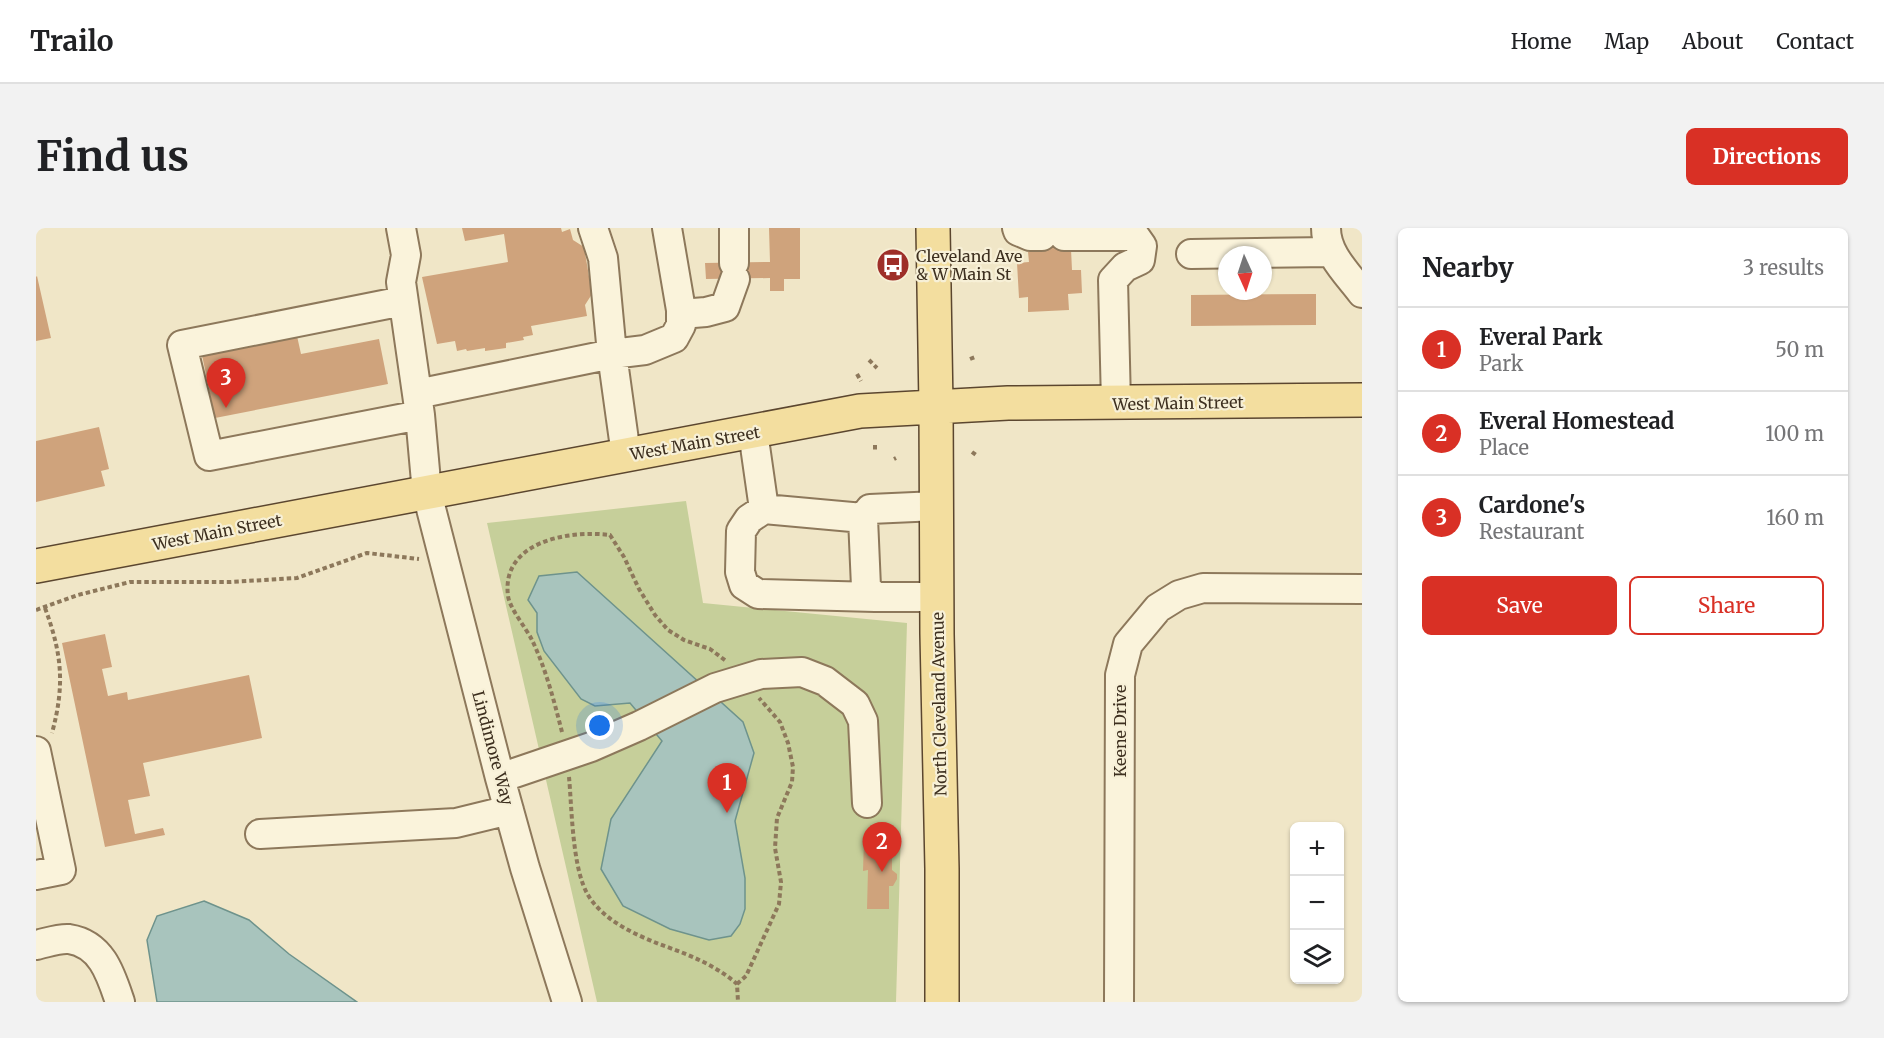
<!DOCTYPE html>
<meta charset="utf-8">
<style>
:root{--surface:#fff;--page:#f2f2f2;--text:#202124;--muted:#757577;--line:#e0e0e0;--accent:#d93025}
body{margin:0;font-family:Merriweather,serif;background:var(--page);color:var(--text)}
.controls{position:absolute;right:18px;bottom:18px;display:grid;overflow:hidden;border-radius:9px;box-shadow:0 2px 4px #0004}
.controls button{width:54px;height:54px;display:grid;place-items:center;padding:0;border:0;border-bottom:2px solid var(--line);background:var(--surface);color:var(--text);font:30px sans-serif}
.compass{position:absolute;left:1182px;top:18px;width:54px;height:54px;border-radius:50%;background:var(--surface);box-shadow:0 2px 4px #0004;rotate:177deg}
.you{position:absolute;left:564px;top:498px;width:21px;height:21px;margin:-15px;border:4px solid #fff;border-radius:50%;background:#1a73e8;box-shadow:0 0 0 9px #1a73e833}
.badge{display:grid;place-items:center;width:39px;height:39px;border-radius:50%;background:var(--accent);color:#fff;font-size:20px;font-weight:700}
.pin{position:absolute;translate:-50% -50px;filter:drop-shadow(0 2px 3px #0008)}
.pin::after{content:'';position:absolute;top:32px;width:21px;height:18px;background:inherit;clip-path:polygon(0 0,100% 0,50% 100%)}
.list{margin:0;padding:0;list-style:none}
h2{display:flex;justify-content:space-between;align-items:center;height:78px;margin:0;padding:0 24px;font-size:26px}
h2 small{font-size:20px;font-weight:400;color:var(--muted)}
.list li{display:grid;grid-template-columns:39px 1fr auto;gap:18px;align-items:center;box-sizing:border-box;height:84px;padding:0 24px;border-top:2px solid var(--line)}
.list b{display:block;font-size:22px;white-space:nowrap}
.list p{margin:0;font-size:20px;white-space:nowrap;color:var(--muted)}
.list em{font-size:20px;font-style:normal;color:var(--muted)}
.actions{display:flex;gap:12px;padding:18px 24px}
.actions a{flex:1;padding:14px 0;border:2px solid var(--accent);border-radius:9px;text-align:center;font-size:21px;color:var(--accent)}
.actions .main{background:var(--accent);color:#fff}
.icon{flex:none;width:33px;height:33px;fill:none;stroke:currentColor;stroke-width:2;stroke-linecap:round;stroke-linejoin:round}
.map{position:relative;flex:none;width:1326px;height:774px;overflow:hidden;border-radius:9px}
header{display:flex;align-items:center;gap:36px;box-sizing:border-box;height:84px;padding:0 30px;background:var(--surface);border-bottom:2px solid var(--line)}
header strong{font-size:28px}
nav{display:flex;gap:33px;margin-inline-start:auto;font-size:21px}
.intro{display:flex;align-items:center;justify-content:space-between;box-sizing:border-box;height:144px;padding:0 36px}
h1{margin:0;font-size:42px}
.button{padding:15px 27px;border-radius:9px;background:var(--accent);color:#fff;font-size:21px;font-weight:700}
main{display:flex;gap:36px;padding:0 36px}
aside{flex:1;background:var(--surface);border-radius:9px;box-shadow:0 2px 4px #0004}
.map>svg:first-child{display:block}
</style>
<header>
<strong>Trailo</strong>
<nav><a>Home</a><a>Map</a><a>About</a><a>Contact</a></nav>
</header>
<div class="intro"><h1>Find us</h1><a class="button">Directions</a></div>
<main>
<div class="map">
<svg width="1326" height="774" viewBox="0 0 1326 774">
<rect width="100%" height="100%" fill="#f0e6c7"/>
<path fill="#c6cf9a" d="M650,273L667,375L871,395L860,774H561L451,295Z"/>
<path fill="#a8c4bd" stroke="#6e938c" stroke-width="1.5" d="M541,344L707,494L718,525L699,593L709,650V681L704,696L695,708L673,712L634,701L587,678L565,641L575,591L626,513L594,475L559,478L545,471L508,423L501,404V385L492,372L503,348Z
M168,673L213,692L253,726L321,774H121L111,712L121,688Z"/>
<path fill="#cfa37c" d="M426,0H525L526,4L534,1L537,12L548,19L556,66L549,77L551,88L495,98L497,107L487,109L488,112L470,115V120L449,123V120L431,123L430,121L421,123L419,113L401,116L386,49L472,34L468,6L429,13Z
M733,0H764V51H748V63H734V50L670,51L669,35L734,34Z
M1006,0L1035,21L1036,42H1045L1046,65L1032,66L1033,82L992,84V69L983,70L981,35L993,34L992,24H1007Z
M1,48L15,110L0,113V49Z
M1280,66V97L1155,98V67Z
M261,108L265,126L343,111L352,156L179,190L166,127Z
M63,199L73,241L65,243L69,258L0,274V213Z
M69,406L76,439L66,441L72,468L91,464L92,472L213,447L226,510L107,535L114,568L92,572L99,606L127,600L129,607L69,619L26,415Z
M837,608H853V611L856,612V642L861,646V651L857,658H853V681H831L832,642L827,643L828,611L837,612Z"/>
<g fill="none" stroke-linecap="round" stroke-linejoin="round">
<g stroke="#8d785b" stroke-width="32">
<path id="minor" d="M365,0L370,27L365,54L384,187L391,265L464,550L489,640L531,774
M557,0L567,30L576,126L590,227
M698,0V35
M981,0L982,3L994,8H1006
M1290,0C1290,26 1311,45 1326,65
M1028,8H1099L1106,18L1104,32L1089,39L1077,52L1080,175
M1155,26L1295,24
M367,73L146,117L173,228L384,187
M645,86L670,84L689,79L699,51
M381,166L576,126L609,122L638,110L645,97V82L631,0
M717,204L728,281L827,290
M901,278L834,281L827,290L830,359L839,369H901
M728,281L713,291L705,303L704,344L708,357L722,366L839,369
M0,523L25,642L0,647
M464,550L555,519L603,498L679,460L725,446L766,444L789,453L819,476L827,493L831,575
M224,606L420,595L473,582
M0,717C10,715 23,710 33,711C66,716 75,747 84,774
M1083,774L1084,447L1092,416L1122,380L1143,367L1167,360L1326,361"/>
</g>
<g stroke="#5b462f" stroke-width="36">
<path id="major" d="M897,0L900,178L901,406L906,641V774
M0,338L824,183L972,175L1326,172"/>
</g>
<path stroke="#8d785b" stroke-width="4" stroke-dasharray="4.5 3" stroke-linecap="butt" d="M934,131L939,129
M833,132L841,140
M821,146L825,153
M839,217V222
M936,224L940,227
M858,231L860,230
M9,380C26,426 29,457 16,505
M0,382L42,367L94,354H194L261,350L331,325L383,331
M526,504C518,473 510,441 496,412C490,400 474,381 472,368C465,313 533,302 574,307L588,329L603,361L619,387L632,402L648,412L674,421L690,433
M533,549C536,581 536,640 552,667C567,692 598,706 623,716C651,726 678,736 701,756L702,774
M701,756L710,748L743,676L745,654L739,620L741,590L756,554L757,539L752,515L744,494L723,470"/>
<use href="#minor" stroke="#faf3db" stroke-width="28"/>
<use href="#major" stroke="#f3de9f" stroke-width="33"/>
</g>
<defs>
<g id="bus-disc" transform="scale(1.725)"><circle r="9.5" fill="#9e2f29" stroke="#f7f0d7"/><path d="M-5-6H5V4H4V6H2V4H-2V6H-4V4H-5ZM-3.5-4V0h7V-4ZM-3.5 1.2v1.5H-2V1.2ZM2 1.2v1.5H3.5V1.2Z" fill="#fff"/></g>
</defs>
<g fill-rule="evenodd">
<use href="#bus-disc" x="857" y="37"/>
</g>
<g text-anchor="middle" dominant-baseline="central" stroke-width="4.5" stroke-linejoin="round" paint-order="stroke">
<g font-size="16" fill="#3d2f1f" stroke="#f7f0d7" text-anchor="start">
<text x="880" y="28">Cleveland Ave<tspan x="880" dy="18">&amp; W Main St</tspan></text>
</g>
<g font-size="16" fill="#3d2f1f" stroke="#f7f0d7">
<text transform="translate(1142 175) rotate(-1)">West Main Street</text>
<text transform="translate(659 215) rotate(-10)">West Main Street</text>
<text transform="translate(181 304) rotate(-11)">West Main Street</text>
<text transform="translate(903 476) rotate(-91)">North Cleveland Avenue</text>
<text transform="translate(1084 503) rotate(-90)">Keene Drive</text>
<text transform="translate(457 520) rotate(75)">Lindimore Way</text>
</g>
</g>
</svg>
<div class="controls">
<button>+</button>
<button>−</button>
<button><svg class="icon" aria-label="layers" viewBox="0 0 24 24"><path d="M12 4l9 5-9 5-9-5zM3 14l9 5 9-5"/></svg></button>
</div>
<svg class="compass" viewBox="-18 -18 36 36"><path d="M0-13l5 13h-10z" fill="#e53935"/><path d="M0 13l5-13h-10z" fill="#757577"/></svg>
<div class="you"></div>
<div class="pin badge" style="left:691px;top:585px">1</div>
<div class="pin badge" style="left:846px;top:644px">2</div>
<div class="pin badge" style="left:190px;top:180px">3</div>
</div>
<aside>
<h2>Nearby<small>3 results</small></h2>
<ul class="list">
<li><span class="badge">1</span><div><b>Everal Park</b><p>Park</p></div><em>50 m</em></li>
<li><span class="badge">2</span><div><b>Everal Homestead</b><p>Place</p></div><em>100 m</em></li>
<li><span class="badge">3</span><div><b>Cardone's</b><p>Restaurant</p></div><em>160 m</em></li>
</ul>
<div class="actions"><a class="main">Save</a><a>Share</a></div>
</aside>
</main>
